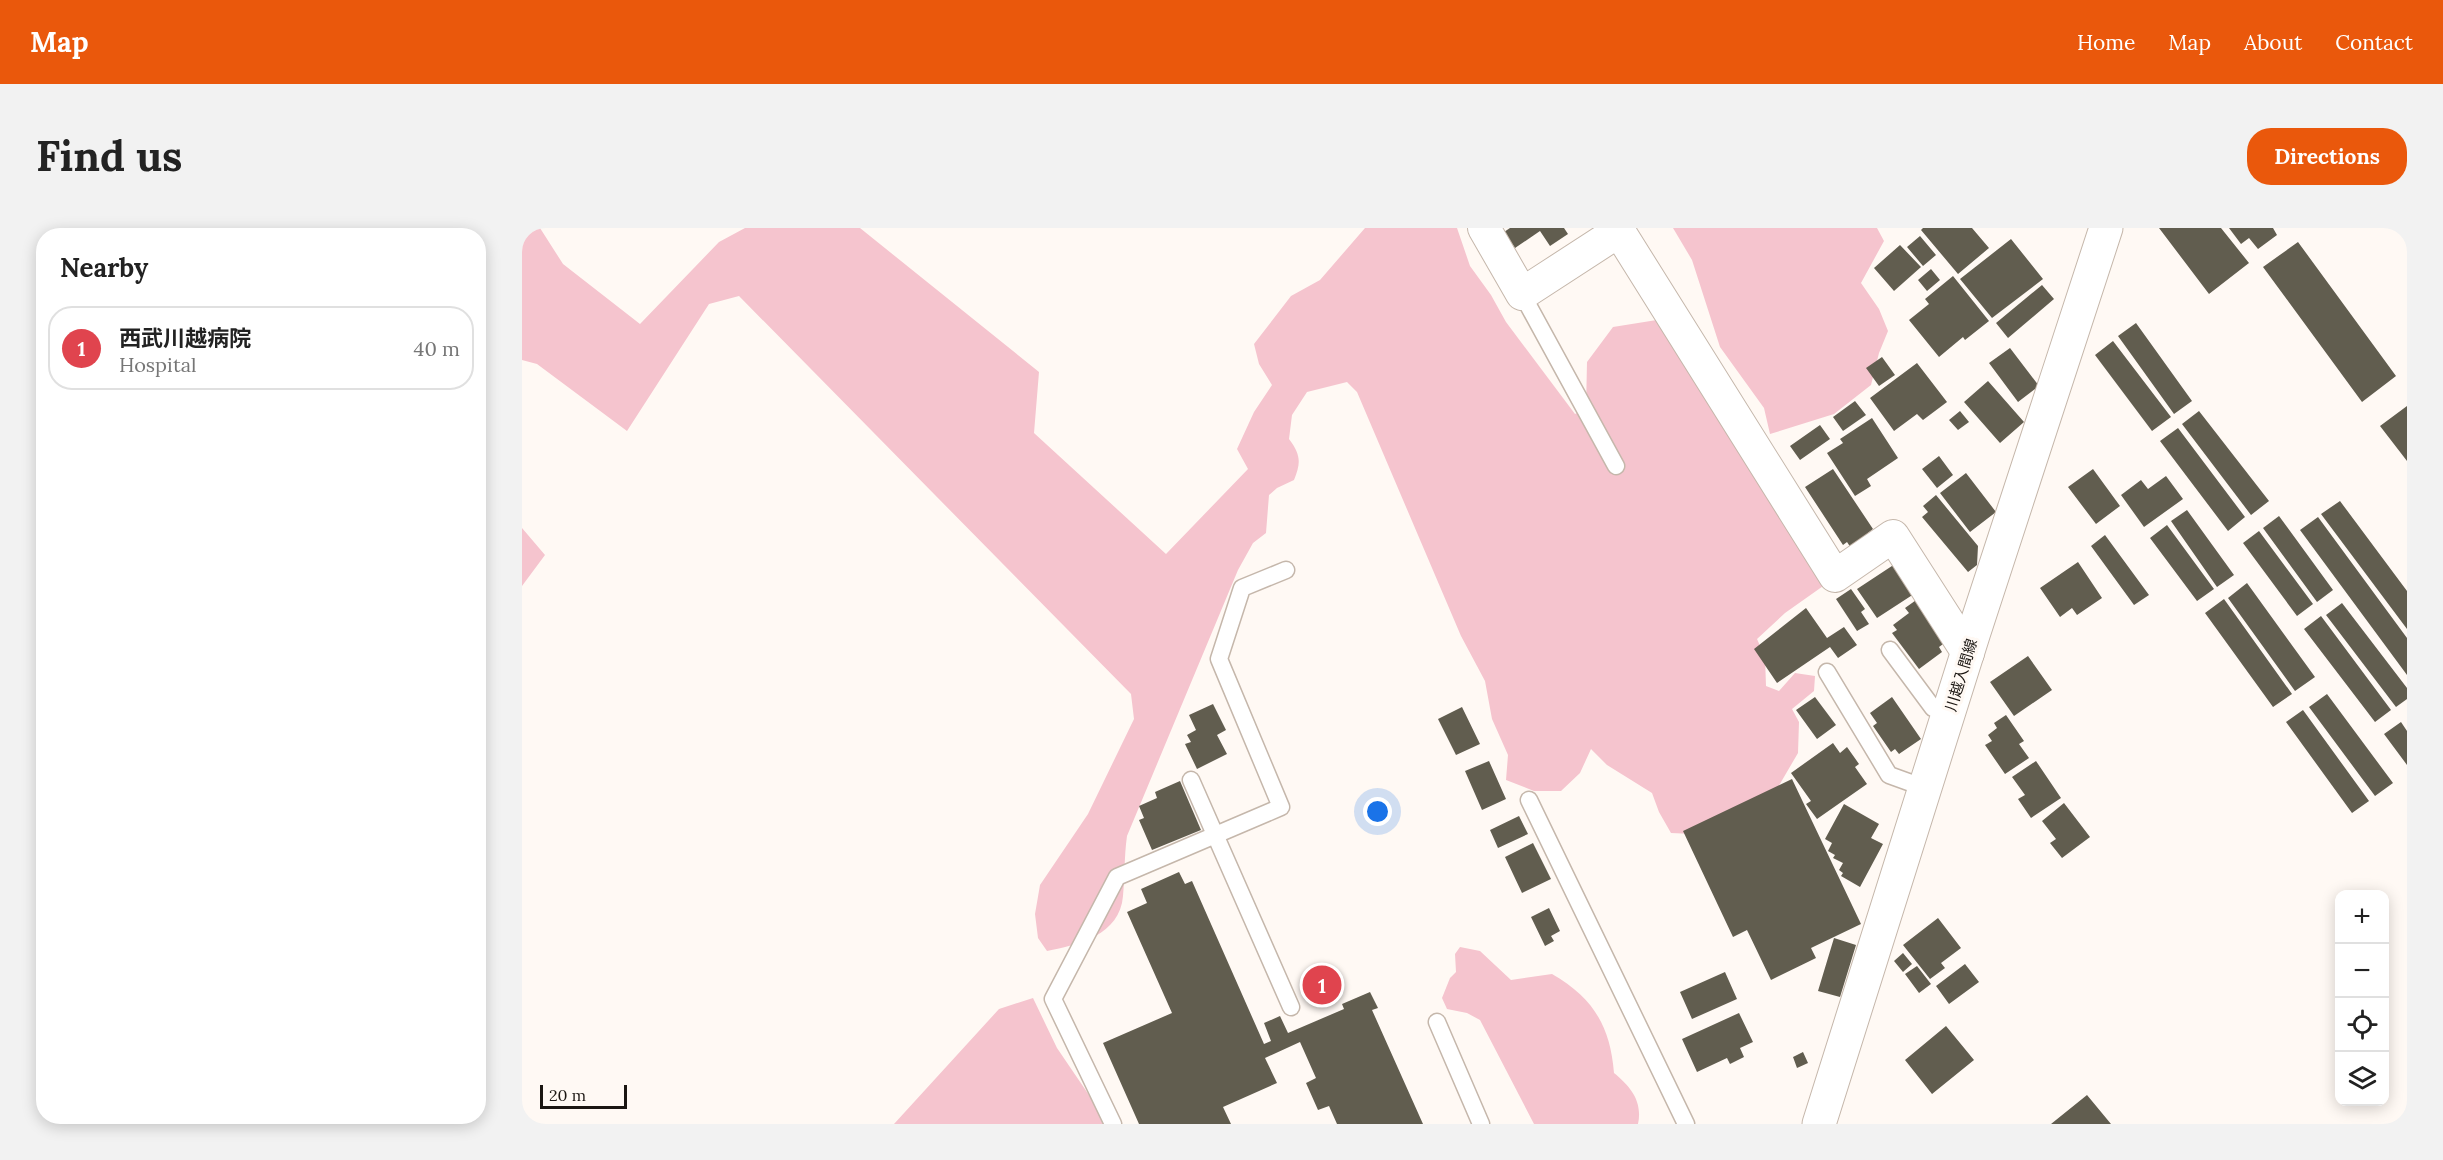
<!DOCTYPE html>
<meta charset="utf-8">
<style>
:root{--surface:#fff;--page:#f2f2f2;--text:#222;--muted:#767676;--line:#e0e0e0;--accent:#ea580c}
body{margin:0;font-family:Lora,"Noto Sans JP",serif;background:var(--page);color:var(--text)}
.controls{position:absolute;right:18px;bottom:18px;display:grid;overflow:hidden;border-radius:12px;box-shadow:0 3px 15px #0003}
.controls button{width:54px;height:54px;display:grid;place-items:center;padding:0;border:0;border-bottom:2px solid var(--line);background:var(--surface);color:var(--text);font:30px sans-serif}
.scale{position:absolute;left:18px;bottom:15px;width:87px;box-sizing:border-box;padding-left:6px;border:3px solid #1b1612;border-top:0;font-size:16px;line-height:21px;white-space:nowrap;color:#1b1612;-webkit-text-stroke:4px #fff9f4;paint-order:stroke}
.you{position:absolute;left:856px;top:584px;width:21px;height:21px;margin:-15px;border:4px solid #fff;border-radius:50%;background:#1a73e8;box-shadow:0 0 0 9px #1a73e833}
.badge{display:grid;place-items:center;width:39px;height:39px;border-radius:50%;background:var(--accent);color:#fff;font-size:20px;font-weight:700}
.pin{position:absolute;translate:-50% -50%;border:3px solid #fff;box-shadow:0 2px 6px #0006}
.list{margin:0;padding:0;list-style:none}
h2{display:flex;justify-content:space-between;align-items:center;height:78px;margin:0;padding:0 24px;font-size:26px}
h2 small{font-size:20px;font-weight:400;color:var(--muted)}
.list li{display:grid;grid-template-columns:39px 1fr auto;gap:18px;align-items:center;box-sizing:border-box;height:84px;margin:0 12px 12px;padding:0 12px;border:2px solid var(--line);border-radius:24px}
.list b{display:block;font-size:22px;white-space:nowrap}
.list p{margin:0;font-size:20px;white-space:nowrap;color:var(--muted)}
.list em{font-size:20px;font-style:normal;color:var(--muted)}
.icon{flex:none;width:33px;height:33px;fill:none;stroke:currentColor;stroke-width:2;stroke-linecap:round;stroke-linejoin:round}
.map{position:relative;flex:none;width:1885px;height:896px;overflow:hidden;border-radius:24px}
header{display:flex;align-items:center;gap:36px;box-sizing:border-box;height:84px;padding:0 30px;background:var(--accent);color:#fff}
header strong{font-size:28px}
nav{display:flex;gap:33px;margin-inline-start:auto;font-size:21px}
.intro{display:flex;align-items:center;justify-content:space-between;box-sizing:border-box;height:144px;padding:0 36px}
h1{margin:0;font-size:42px}
.button{padding:15px 27px;border-radius:24px;background:var(--accent);color:#fff;font-size:21px;font-weight:700}
main{display:flex;gap:36px;padding:0 36px}
aside{flex:1;background:var(--surface);border-radius:24px;box-shadow:0 3px 15px #0003}
.map>svg:first-child{display:block}
</style>
<header>
<strong>Map</strong>
<nav><a>Home</a><a>Map</a><a>About</a><a>Contact</a></nav>
</header>
<div class="intro"><h1>Find us</h1><a class="button">Directions</a></div>
<main>
<aside>
<h2>Nearby<small></small></h2>
<ul class="list">
<li><span class="badge" style="background:#e0444e">1</span><div><b>西武川越病院</b><p>Hospital</p></div><em>40 m</em></li>
</ul>
</aside>
<div class="map">
<svg width="1885" height="896" viewBox="0 0 1885 896">
<rect width="100%" height="100%" fill="#fff9f4"/>
<path fill="#f5c4ce" d="M0,0H18L41,36L118,96L197,14L223,0H338L517,144L512,205L644,326L726,241L715,221L732,184L750,157L737,136L732,116L769,68L798,52L843,0H935L948,38L969,67L984,94L1053,186L1064,181L1065,134L1091,99L1141,91L1304,356L1263,385L1235,411L1243,429L1244,458L1257,463L1273,445L1293,448L1292,463L1270,481L1277,494L1276,525L1245,578L1193,607L1149,605L1137,584L1130,565L1085,537L1069,521L1058,545L1039,563H1012L984,552L986,527L970,491L963,453L939,408L835,164L825,154L785,164L770,187L767,211C779,227 779,235 772,252L755,260L747,267L744,305L731,315L716,342L605,608C602,629 603,648 601,668C598,707 556,717 525,723L516,710L513,686L518,657L566,586L612,491L609,466L217,68L187,76L105,203L15,136L0,132Z
M1151,0H1355L1362,13L1339,55L1357,81L1366,103L1357,125L1349,157L1312,186L1248,206L1242,180L1198,119L1170,32Z
M0,300L23,327L0,358Z
M938,719L958,723L989,752L1030,746C1071,770 1088,797 1092,845C1108,858 1121,873 1116,896H1012L958,792L945,785L925,781L920,770L928,750L934,744L933,726Z
M511,770L535,820L569,870L582,896H372L477,781Z"/>
<path fill="#615d4f" d="M988,0H1042L1046,6L1028,18L1018,3L993,20L982,4Z
M1401,0H1450L1467,20L1436,46L1399,2Z
M1637,0H1699L1727,35L1687,66Z
M1707,0H1751L1755,7L1736,21L1727,10L1719,16Z
M1398,8L1414,27L1401,38L1385,19Z
M1489,11L1521,51L1470,90L1438,51Z
M1776,14L1874,148L1840,174L1741,39Z
M1378,17L1399,39L1372,63L1352,40Z
M1409,41L1418,52L1405,63L1396,52Z
M1431,48L1467,93L1443,112L1441,109L1417,129L1387,92L1407,76L1403,71Z
M1520,57L1532,71L1486,110L1474,95Z
M1614,95L1670,173L1652,186L1596,108Z
M1591,113L1649,189L1630,203L1573,127Z
M1488,120L1517,158L1496,174L1467,135Z
M1360,129L1373,147L1357,158L1344,140Z
M1395,135L1425,174L1401,192L1395,186L1372,203L1348,170Z
M1466,153L1502,194L1478,215L1442,174Z
M1333,173L1344,187L1321,203L1311,189Z
M1885,178V233L1858,198Z
M1438,183L1447,194L1436,202L1427,192Z
M1677,183L1747,273L1729,287L1660,196Z
M1350,190L1376,230L1345,251L1349,258L1333,268L1305,225L1321,215L1318,211Z
M1298,197L1308,211L1278,232L1268,218Z
M1656,200L1723,289L1706,303L1638,213Z
M1417,228L1431,247L1415,260L1400,241Z
M1311,241L1351,301L1346,305L1350,311L1331,323L1325,314L1321,317L1283,259Z
M1571,241L1598,278L1574,296L1546,259Z
M1444,245L1474,284L1448,304L1418,265Z
M1644,248L1661,271L1622,299L1599,267L1619,252L1626,261Z
M1414,267L1456,318L1455,337L1446,344L1400,289L1406,284L1401,278Z
M1818,273L1885,363V401L1799,286Z
M1665,282L1712,347L1695,359L1649,293Z
M1757,288L1811,362L1795,374L1741,300Z
M1796,289L1885,410V447L1778,302Z
M1645,297L1692,361L1675,373L1628,310Z
M1737,303L1791,376L1775,388L1721,315Z
M1583,307L1627,367L1612,377L1569,318Z
M1376,334L1395,364L1355,390L1335,361Z
M1556,334L1580,370L1555,387L1550,380L1538,389L1518,360Z
M1725,355L1793,449L1773,463L1706,370Z
M1329,361L1343,381L1339,384L1347,396L1335,403L1314,371Z
M1397,370L1428,411L1417,419L1420,424L1397,441L1370,405L1375,402L1371,397L1387,385L1383,380Z
M1702,371L1770,466L1751,479L1683,385Z
M1820,375L1885,460V471L1874,479L1804,387Z
M1284,380L1305,410L1322,399L1335,417L1316,430L1308,419L1255,455L1232,421Z
M1799,388L1869,482L1853,494L1782,401Z
M1506,428L1530,462L1492,488L1468,454Z
M1805,466L1871,555L1853,568L1787,479Z
M1293,469L1314,497L1295,511L1274,482Z
M1370,469L1399,511L1377,526L1373,521L1369,524L1351,498L1355,495L1348,485Z
M691,476L704,502L695,507L705,526L675,541L663,516L669,514L665,507L674,502L667,487Z
M940,479L958,516L934,527L916,491Z
M1781,482L1847,573L1830,585L1764,494Z
M1484,487L1502,513L1497,516L1507,530L1483,546L1463,517L1470,513L1466,507L1475,500L1472,495Z
M1879,494L1885,503V537L1862,506Z
M1311,515L1318,525L1325,519L1337,536L1333,539L1345,556L1295,591L1284,576L1289,573L1269,545Z
M967,533L984,571L960,582L943,543Z
M1514,533L1539,570L1509,590L1496,571L1503,567L1490,549Z
M1270,551L1339,696L1289,720L1294,730L1249,752L1225,702L1211,709L1161,603Z
M658,553L679,602L630,622L617,592L622,590L617,578L635,570L633,564Z
M1542,575L1568,609L1540,630L1528,615L1534,611L1520,593Z
M1322,576L1357,596L1349,610L1361,616L1338,659L1319,648L1321,645L1317,642L1321,635L1311,630L1313,627L1306,623L1310,615L1303,611Z
M997,588L1006,606L976,620L968,602Z
M1011,615L1029,651L1000,665L983,629Z
M657,644L663,656L670,653L742,816L749,813L742,795L758,788L766,805L822,781L820,776L848,764L856,780L850,782L901,896H815L807,878L796,882L784,855L794,850L778,814L743,830L755,855L701,879L709,896H617L581,815L650,785L605,684L625,675L619,661Z
M1027,680L1038,703L1029,708L1032,713L1023,718L1009,689Z
M1416,690L1439,720L1419,735L1423,740L1408,751L1381,717Z
M1312,710L1334,717L1318,769L1296,763Z
M1381,725L1390,736L1381,744L1372,733Z
M1443,736L1457,754L1427,776L1414,758Z
M1395,738L1409,756L1397,765L1383,746Z
M1203,744L1215,771L1170,791L1158,764Z
M1217,785L1231,814L1218,820L1222,829L1208,836L1205,830L1175,844L1160,811Z
M1424,798L1452,832L1410,866L1383,832Z
M1281,824L1286,835L1275,840L1271,829Z
M1565,867L1589,896H1529Z"/>
<g fill="none" stroke-linecap="round" stroke-linejoin="round">
<g stroke="#c5b7ab" stroke-width="19">
<path id="service" d="M1000,66L1094,238
M1368,422L1411,480L1427,485
M1305,444L1367,547L1403,560
M669,552L769,779
M1007,572L1164,896
M915,794L959,896
M591,896L531,771L595,649L759,579L697,431L720,360L764,342"/>
</g>
<g stroke="#c5b7ab" stroke-width="34">
<path id="minor" d="M962,0L1000,66L1097,3
M1095,0L1313,348L1371,308L1446,425"/>
</g>
<g stroke="#c5b7ab" stroke-width="35">
<path id="primary" d="M1297,896L1452,404L1584,0"/>
</g>
<use href="#service" stroke="#fff" stroke-width="16"/>
<use href="#minor" stroke="#fff" stroke-width="32"/>
<use href="#primary" stroke="#fff" stroke-width="33"/>
</g>
<g text-anchor="middle" dominant-baseline="central" stroke-width="6" stroke-linejoin="round" paint-order="stroke">
<g font-size="15" fill="#1b1612" stroke="#fff9f4">
<text transform="translate(1439 447) rotate(-73)">川越入間線</text>
</g>
</g>
</svg>
<div class="controls">
<button>+</button>
<button>−</button>
<button><svg class="icon" aria-label="locate" viewBox="0 0 24 24"><circle cx="12" cy="12" r="6"/><path d="M12 2v4M12 18v4M2 12h4M18 12h4"/></svg></button>
<button><svg class="icon" aria-label="layers" viewBox="0 0 24 24"><path d="M12 4l9 5-9 5-9-5zM3 14l9 5 9-5"/></svg></button>
</div>
<div class="scale">20 m</div>
<div class="you"></div>
<div class="pin badge" style="left:800px;top:757px;background:#e0444e">1</div>
</div>
</main>
